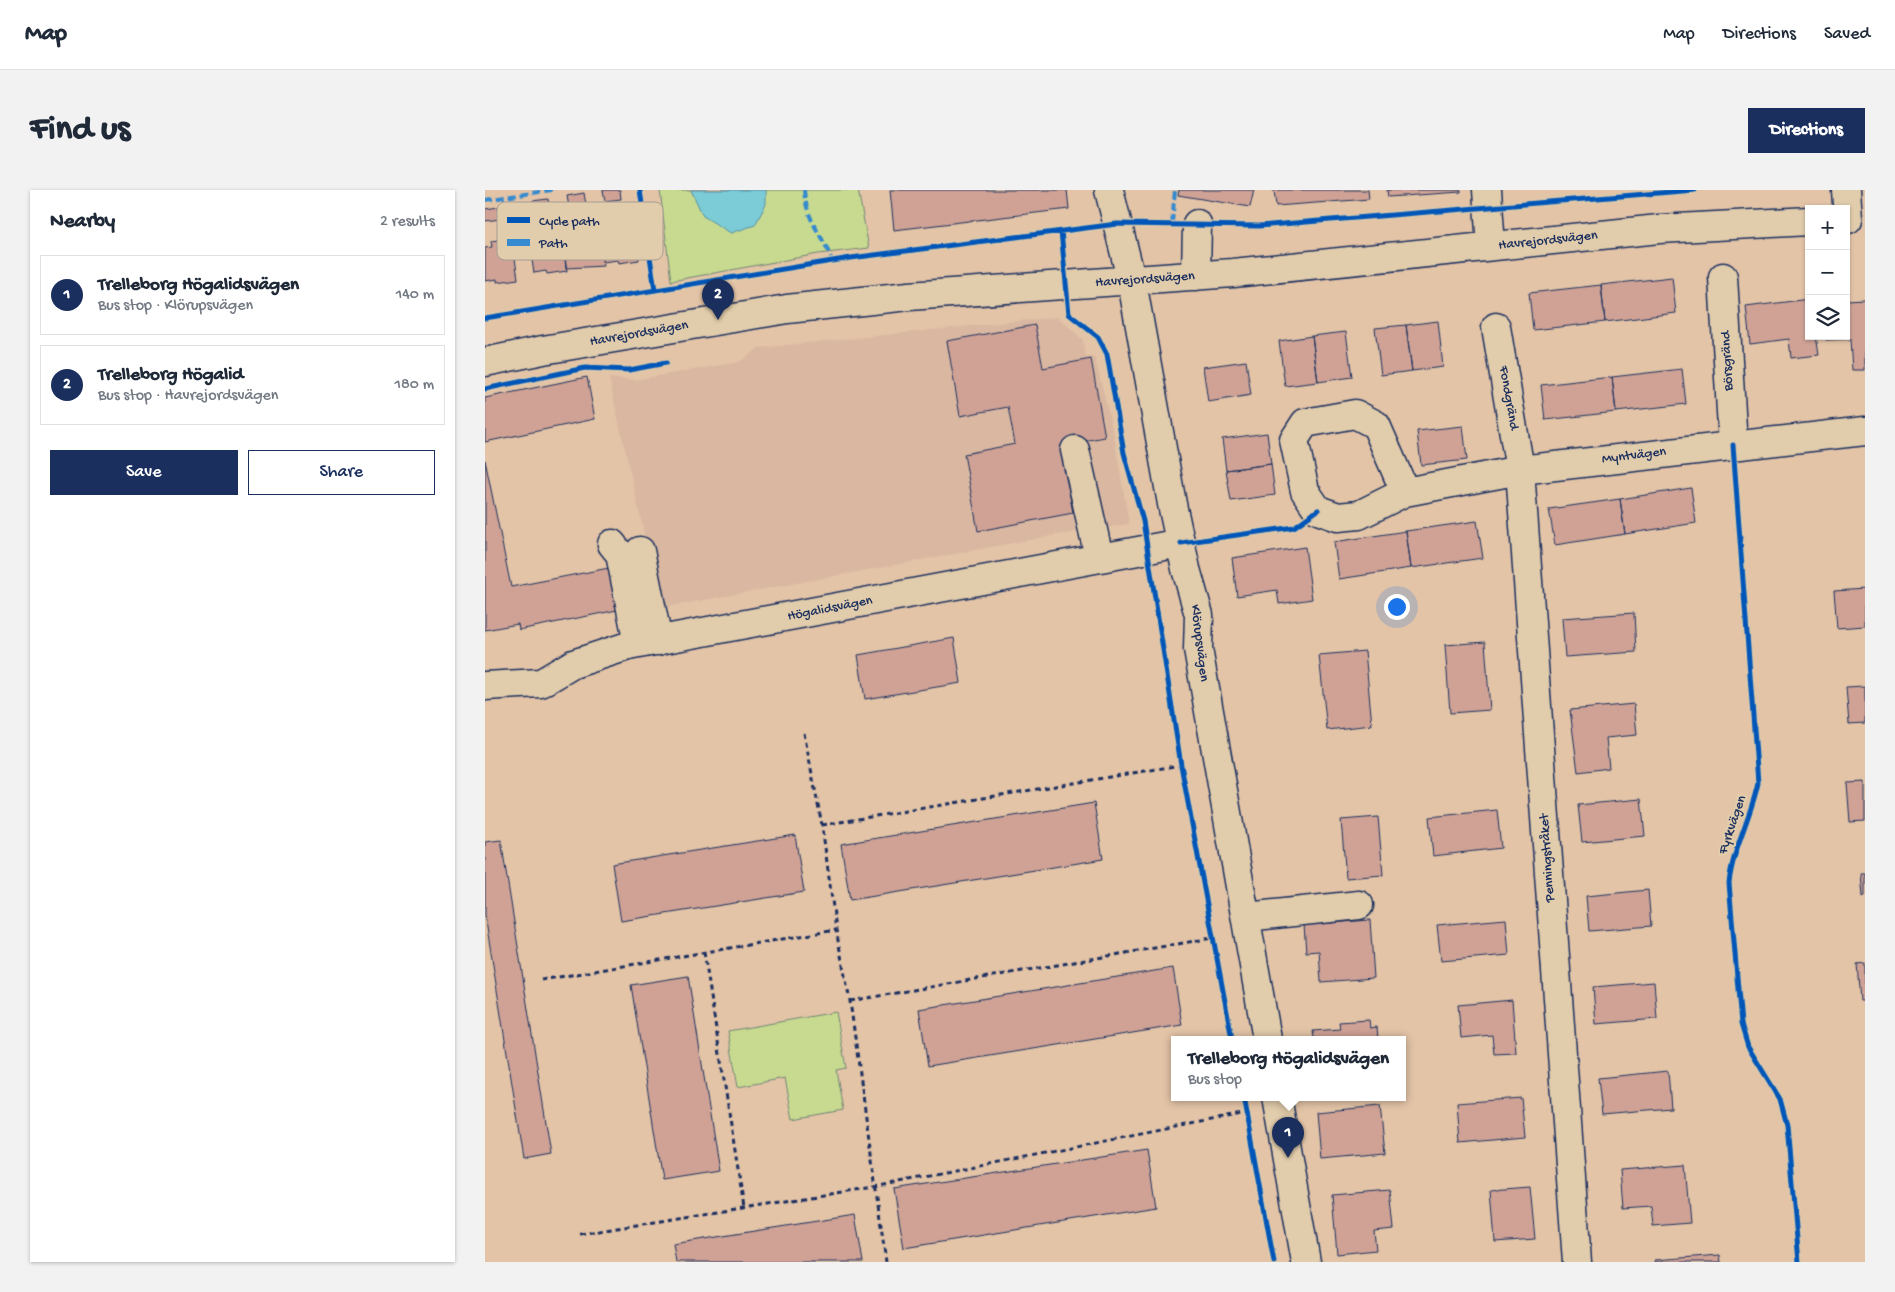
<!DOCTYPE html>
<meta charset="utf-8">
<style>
:root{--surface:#fff;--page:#f2f2f3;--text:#1f2937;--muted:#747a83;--line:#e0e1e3;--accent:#1b2f5e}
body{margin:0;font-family:"Gochi Hand",sans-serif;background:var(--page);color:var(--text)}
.controls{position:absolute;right:15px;top:15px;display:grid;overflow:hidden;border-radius:0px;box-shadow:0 1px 4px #0004}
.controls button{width:45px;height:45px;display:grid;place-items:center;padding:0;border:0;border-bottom:1px solid var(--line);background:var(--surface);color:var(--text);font:25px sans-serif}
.you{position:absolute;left:911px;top:416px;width:18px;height:18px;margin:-12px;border:4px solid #fff;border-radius:50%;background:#1a73e8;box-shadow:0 0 0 8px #1a73e833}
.badge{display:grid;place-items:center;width:32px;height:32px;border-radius:50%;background:var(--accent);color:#fff;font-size:16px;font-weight:700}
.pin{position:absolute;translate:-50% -41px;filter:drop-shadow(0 1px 2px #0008)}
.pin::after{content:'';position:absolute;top:26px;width:18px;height:15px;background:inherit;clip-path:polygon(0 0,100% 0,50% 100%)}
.popup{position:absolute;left:686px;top:846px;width:235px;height:65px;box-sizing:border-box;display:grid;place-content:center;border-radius:0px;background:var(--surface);filter:drop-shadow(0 1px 4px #0005);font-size:16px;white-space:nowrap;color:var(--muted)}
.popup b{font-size:19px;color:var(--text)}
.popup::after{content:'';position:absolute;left:50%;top:100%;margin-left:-10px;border:10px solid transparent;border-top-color:var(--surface)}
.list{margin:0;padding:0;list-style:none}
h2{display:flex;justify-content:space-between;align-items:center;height:65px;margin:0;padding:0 20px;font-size:21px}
h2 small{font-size:16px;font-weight:400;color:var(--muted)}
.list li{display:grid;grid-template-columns:32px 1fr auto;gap:15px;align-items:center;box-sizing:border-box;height:80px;margin:0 10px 10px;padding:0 10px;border:1px solid var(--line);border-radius:0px}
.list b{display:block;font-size:19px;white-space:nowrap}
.list p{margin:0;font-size:16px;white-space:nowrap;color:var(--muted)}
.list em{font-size:16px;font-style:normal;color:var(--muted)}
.actions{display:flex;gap:10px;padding:15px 20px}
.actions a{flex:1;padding:11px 0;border:1px solid var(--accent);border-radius:0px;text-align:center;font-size:18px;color:var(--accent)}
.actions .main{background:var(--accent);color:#fff}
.icon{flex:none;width:28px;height:28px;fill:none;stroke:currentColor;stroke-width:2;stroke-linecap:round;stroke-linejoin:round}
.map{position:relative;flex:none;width:1380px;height:1072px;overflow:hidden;border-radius:0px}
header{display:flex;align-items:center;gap:30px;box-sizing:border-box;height:70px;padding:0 25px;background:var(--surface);border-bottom:1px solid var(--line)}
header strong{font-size:24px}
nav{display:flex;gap:28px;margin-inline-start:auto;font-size:18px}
.intro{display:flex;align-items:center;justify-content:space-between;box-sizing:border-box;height:120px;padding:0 30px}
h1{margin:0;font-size:35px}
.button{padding:12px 22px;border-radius:0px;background:var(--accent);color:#fff;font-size:18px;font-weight:700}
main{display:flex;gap:30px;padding:0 30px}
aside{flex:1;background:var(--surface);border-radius:0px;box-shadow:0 1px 4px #0004}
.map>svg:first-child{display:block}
</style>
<header>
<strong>Map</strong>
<nav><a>Map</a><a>Directions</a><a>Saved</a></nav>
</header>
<div class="intro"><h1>Find us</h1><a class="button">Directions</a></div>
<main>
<aside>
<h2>Nearby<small>2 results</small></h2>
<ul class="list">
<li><span class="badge">1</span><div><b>Trelleborg Högalidsvägen</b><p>Bus stop · Klörupsvägen</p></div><em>140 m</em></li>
<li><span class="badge">2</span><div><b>Trelleborg Högalid</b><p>Bus stop · Havrejordsvägen</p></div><em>180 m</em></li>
</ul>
<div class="actions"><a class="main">Save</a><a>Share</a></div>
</aside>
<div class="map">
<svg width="1380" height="1072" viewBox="0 0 1380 1072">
<rect width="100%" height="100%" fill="#e3c4a7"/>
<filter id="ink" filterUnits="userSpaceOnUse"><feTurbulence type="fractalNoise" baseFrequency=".02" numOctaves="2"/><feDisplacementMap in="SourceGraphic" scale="10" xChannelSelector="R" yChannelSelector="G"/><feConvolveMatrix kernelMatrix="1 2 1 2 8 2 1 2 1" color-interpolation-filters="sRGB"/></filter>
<g filter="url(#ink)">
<path fill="#d9b7a1" d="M573,127L598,150L600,165L610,168L629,246L644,334L571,345L176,418L124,188L150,190L254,172L274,158Z"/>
<path fill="#c7da8f" stroke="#718476" d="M175,0H373L384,58L333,64L186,91Z
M351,822L361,878L351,880L358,920L308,929L300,888L253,897L243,841Z"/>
<path fill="#7cccd7" stroke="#558da7" d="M206,0H281V14L270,35L246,43L218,26Z"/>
<path fill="#cfa295" stroke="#1b2f5e" d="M118,0H135L136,9L120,11Z
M405,0H582L584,19L409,40Z
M694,0H769L765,17L693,5Z
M789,0H883L884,9L791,16Z
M902,0H976V2L903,7Z
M99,3L101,15L84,17L82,6Z
M63,9L65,21L49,24L47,11Z
M14,17L16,29L0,31V19Z
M148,29L154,70L134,73L133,70L118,72L113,41L129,38L128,32Z
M112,35L119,76L81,78L77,46L93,43L92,38Z
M76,40L82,81L62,84L61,81L49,83L44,51L56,49L55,43Z
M27,48L33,89L12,92V89L0,91V58L7,57L6,51Z
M1187,87L1191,123L1120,132L1116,95Z
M1116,95L1120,132L1048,140L1044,103Z
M1324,109V146H1331L1334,165L1306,168L1304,149L1265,154L1261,117Z
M1380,109V180H1367L1365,149L1341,150V146H1361V110Z
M953,131L958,177L927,181L921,135Z
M550,135L558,178L606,169L620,247L576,255L588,323L493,341L479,264L530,254L523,217L475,226L462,151Z
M921,135L927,181L896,185L890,138Z
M861,142L867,187L833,192L827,146Z
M827,146L833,192L800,196L794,151Z
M761,171L766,205L723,212L718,177Z
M1197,179L1201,214L1131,222L1127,187Z
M102,187L110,229L0,252V208Z
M1127,187L1131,222L1060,230L1056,195Z
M978,236L982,270L936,275L932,241Z
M782,243L786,274L741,280L737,249Z
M0,270L26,397L129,377L137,419L34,440L33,434L0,440Z
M786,274L790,305L746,311L741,280Z
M1206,298L1211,333L1140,344L1135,309Z
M1135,309L1140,344L1070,355L1064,319Z
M992,331L998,368L926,378L921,341Z
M921,341L926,378L854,389L849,352Z
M820,357L827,409L794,414L792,400L752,406L747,368Z
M1380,399V436L1352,438L1349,401Z
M1149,423L1151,462L1080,467L1077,428Z
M469,448L476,493L380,509L373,465Z
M1000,452L1005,520L965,523L960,455Z
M880,461L887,535L842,540L834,465Z
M1380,496V533L1364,534L1361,497Z
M1149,514L1152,545L1121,548L1124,578L1093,582L1085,520Z
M1380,592V631L1365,632L1362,593Z
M1156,609L1160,646L1097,652L1093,615Z
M609,613L618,669L365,710L356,654Z
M1012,620L1016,658L948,666L944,627Z
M893,627L898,685L861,688L856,630Z
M310,645L319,702L136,731L127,674Z
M16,650L66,964L39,969L0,725V652Z
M1376,683H1380V706L1378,707Z
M1163,700L1166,736L1104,741L1101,706Z
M1021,729L1024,765L956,771L952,735Z
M885,730L889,788L836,792L834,761L821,762L819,735Z
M1380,773V811H1375L1372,774Z
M688,778L697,835L443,876L434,819Z
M203,786L234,981L177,990L146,795Z
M1169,792L1172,829L1111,834L1108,797Z
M1027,810L1031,863L1009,864L1007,845L976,848L973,815Z
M884,830L885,838L892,837L893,849H829L828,841L855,839L854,832Z
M1183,881L1186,918L1117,924L1113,888Z
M1036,908L1040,947L975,953L972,913Z
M895,916L900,963L835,969L831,922Z
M662,960L671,1017L419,1058L409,999Z
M1200,975L1205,1033L1168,1036L1166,1016L1138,1018L1135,980Z
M1045,997L1050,1049L1010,1052L1006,1000Z
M905,1000L909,1039L889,1041L891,1060L852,1064L847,1005Z
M370,1025L378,1072H191L188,1054Z
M1235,1065L1236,1072H1170V1070Z"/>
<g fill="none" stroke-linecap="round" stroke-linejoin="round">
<g stroke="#1b2f5e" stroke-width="31">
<path id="minor" d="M624,0L647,92L687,314L701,379L714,425L713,459L782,849
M1002,0L1006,56
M1361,0L1363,29
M711,86L712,34
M1238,87L1248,255
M1011,137L1035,280L1092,1072
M0,172L58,160L302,119L424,106L748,83L1174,39L1324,31
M590,260L614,367
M920,302L891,235L870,224L820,233L809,250L820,301L833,320L853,327L874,325L920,302L1035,280L1380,241
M127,354L135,364L153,454
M155,361L173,451
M0,496L56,493L88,474L143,456L696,353
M761,727L874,715
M792,907L821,1072"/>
</g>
<path stroke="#1b2f5e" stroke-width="3" stroke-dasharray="5 4" stroke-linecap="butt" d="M319,543L337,635L351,740L365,811L401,1072
M337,635L696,575
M219,762L259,1018
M56,790L351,740
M365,811L727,748
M95,1044L389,997L762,923"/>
<use href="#minor" stroke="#e1ccab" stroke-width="28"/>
<path stroke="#368acf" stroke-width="4" stroke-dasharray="8 4" stroke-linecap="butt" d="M319,0C322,34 337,42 347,71
M0,10L67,0
M687,33L690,0"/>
<g stroke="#e1ccab" stroke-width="8">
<path id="cycleway" d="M155,0L170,100
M576,41L584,124L613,147L622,164L639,263L658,331L696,575L747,849
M0,128L366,68L632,34L774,36L1210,0
M0,199L100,178L144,180L181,173
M1248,255L1273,593C1266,627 1248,658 1244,693L1256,834L1263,857L1295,909L1302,935L1314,1072
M696,353L809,337L833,320
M759,907L789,1072"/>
</g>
<use href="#cycleway" stroke="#0057b8" stroke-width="5"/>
</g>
</g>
<g text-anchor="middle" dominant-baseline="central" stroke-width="4.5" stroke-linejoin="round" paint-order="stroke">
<g font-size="14" fill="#1b2f5e" stroke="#e1ccab">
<text transform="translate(1063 51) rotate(-6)">Havrejordsvägen</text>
<text transform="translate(660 90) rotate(-4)">Havrejordsvägen</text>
<text transform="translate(154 144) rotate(-10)">Havrejordsvägen</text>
<text transform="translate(1243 171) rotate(-93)">Börsgränd</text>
<text transform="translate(1023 208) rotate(80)">Fondgränd</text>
<text transform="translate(1149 266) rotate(-7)">Myntvägen</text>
<text transform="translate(345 419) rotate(-11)">Högalidsvägen</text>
<text transform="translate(714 453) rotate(83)">Klörupsvägen</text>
<text transform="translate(1248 635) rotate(-71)">Fyrkvägen</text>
<text transform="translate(1063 668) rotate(-94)">Penningstråket</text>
</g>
</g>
<rect x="12" y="12" width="166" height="58" rx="8" fill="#e1ccab" stroke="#a69d94" stroke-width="1"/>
<rect x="22" y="27" width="23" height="6" fill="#0057b8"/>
<rect x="22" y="49" width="23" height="7" fill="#368acf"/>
<g font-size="14" fill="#1b2f5e">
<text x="54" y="35">Cycle path</text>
<text x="54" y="57">Path</text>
</g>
</svg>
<div class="controls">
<button>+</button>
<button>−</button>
<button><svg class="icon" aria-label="layers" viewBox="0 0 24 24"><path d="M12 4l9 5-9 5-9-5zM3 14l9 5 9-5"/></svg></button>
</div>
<div class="you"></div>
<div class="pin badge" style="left:803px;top:968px">1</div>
<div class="popup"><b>Trelleborg Högalidsvägen</b>Bus stop</div>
<div class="pin badge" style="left:233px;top:130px">2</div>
</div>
</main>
